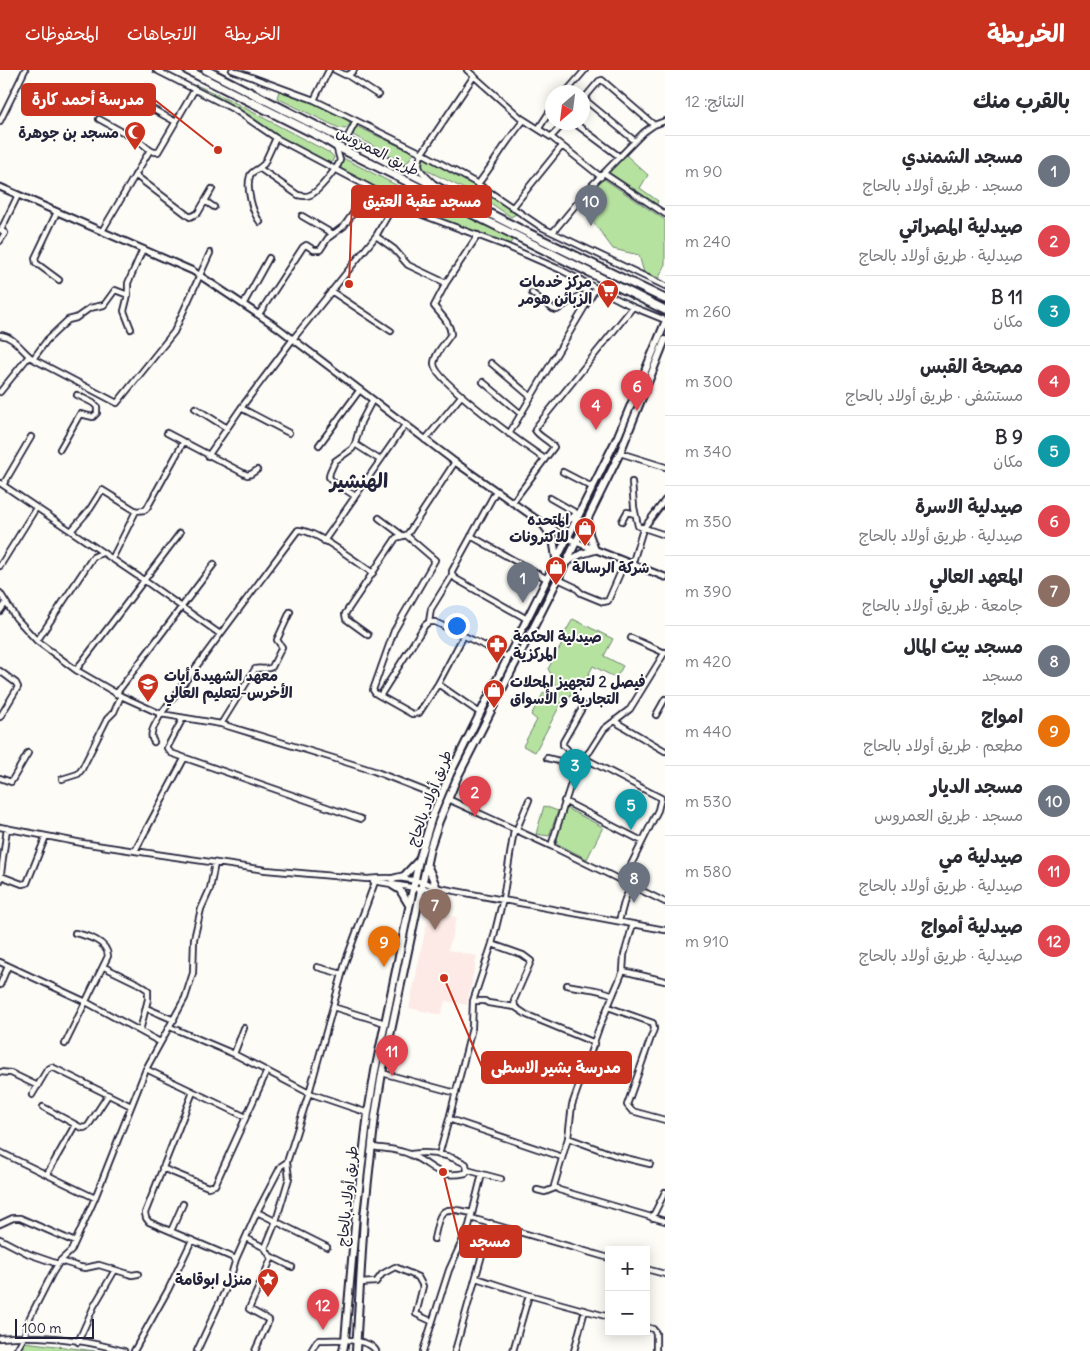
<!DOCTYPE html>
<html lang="ar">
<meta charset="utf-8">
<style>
:root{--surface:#fff;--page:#f2f2f3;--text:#2b2b33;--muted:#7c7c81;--line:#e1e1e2;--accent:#c8321e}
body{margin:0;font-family:Delius,"Playpen Sans Arabic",sans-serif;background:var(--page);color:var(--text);direction:rtl}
.controls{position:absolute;right:15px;bottom:15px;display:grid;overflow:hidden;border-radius:0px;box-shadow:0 2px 12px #0003}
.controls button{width:45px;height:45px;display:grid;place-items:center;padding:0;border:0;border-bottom:1px solid var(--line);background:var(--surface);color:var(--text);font:25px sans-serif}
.compass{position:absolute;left:545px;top:15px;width:45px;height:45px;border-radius:50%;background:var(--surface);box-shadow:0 2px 12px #0003;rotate:208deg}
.scale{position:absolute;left:15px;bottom:12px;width:79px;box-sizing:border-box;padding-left:5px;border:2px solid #22223b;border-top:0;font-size:14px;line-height:18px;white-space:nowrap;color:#22223b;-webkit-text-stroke:4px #fdfcf7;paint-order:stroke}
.you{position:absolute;left:456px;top:555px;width:18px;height:18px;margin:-12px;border:4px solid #fff;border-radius:50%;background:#1a73e8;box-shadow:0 0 0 8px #1a73e833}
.badge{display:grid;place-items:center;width:32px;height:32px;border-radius:50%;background:var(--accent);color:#fff;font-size:16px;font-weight:700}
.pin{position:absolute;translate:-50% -41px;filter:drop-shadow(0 1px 2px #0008)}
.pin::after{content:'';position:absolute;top:26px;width:18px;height:15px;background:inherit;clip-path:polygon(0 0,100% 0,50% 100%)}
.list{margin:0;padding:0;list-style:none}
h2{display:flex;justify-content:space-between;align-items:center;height:65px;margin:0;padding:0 20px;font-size:21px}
h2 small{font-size:16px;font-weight:400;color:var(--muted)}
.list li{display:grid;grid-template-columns:32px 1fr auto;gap:15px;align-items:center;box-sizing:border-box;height:70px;padding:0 20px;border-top:1px solid var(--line)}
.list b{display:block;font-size:19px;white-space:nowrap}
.list p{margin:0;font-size:16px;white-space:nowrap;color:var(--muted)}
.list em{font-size:16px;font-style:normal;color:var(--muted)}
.map{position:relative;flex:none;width:665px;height:1281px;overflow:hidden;direction:ltr}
header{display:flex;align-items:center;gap:30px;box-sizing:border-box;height:70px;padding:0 25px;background:var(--accent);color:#fff}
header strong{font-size:24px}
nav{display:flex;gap:28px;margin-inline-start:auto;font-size:18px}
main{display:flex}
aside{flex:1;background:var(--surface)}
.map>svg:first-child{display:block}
</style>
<header>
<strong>الخريطة</strong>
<nav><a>الخريطة</a><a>الاتجاهات</a><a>المحفوظات</a></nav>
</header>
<main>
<aside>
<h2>بالقرب منك<small>النتائج: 12</small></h2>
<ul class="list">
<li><span class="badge" style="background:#6b7280">1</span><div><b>مسجد الشمندي</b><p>مسجد · طريق أولاد بالحاج</p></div><em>90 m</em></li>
<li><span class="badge" style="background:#e0444e">2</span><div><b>صيدلية المصراتي</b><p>صيدلية · طريق أولاد بالحاج</p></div><em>240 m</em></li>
<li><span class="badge" style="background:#0f9aa8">3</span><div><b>B 11</b><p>مكان</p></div><em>260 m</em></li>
<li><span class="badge" style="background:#e0444e">4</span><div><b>مصحة القبس</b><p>مستشفى · طريق أولاد بالحاج</p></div><em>300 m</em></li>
<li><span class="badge" style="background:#0f9aa8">5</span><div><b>B 9</b><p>مكان</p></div><em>340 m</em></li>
<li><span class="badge" style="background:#e0444e">6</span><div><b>صيدلية الاسرة</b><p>صيدلية · طريق أولاد بالحاج</p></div><em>350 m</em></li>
<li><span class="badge" style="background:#8d6e63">7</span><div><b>المعهد العالي</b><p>جامعة · طريق أولاد بالحاج</p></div><em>390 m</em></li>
<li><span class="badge" style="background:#6b7280">8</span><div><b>مسجد بيت المال</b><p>مسجد</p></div><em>420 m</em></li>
<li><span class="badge" style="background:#e8710a">9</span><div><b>امواج</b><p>مطعم · طريق أولاد بالحاج</p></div><em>440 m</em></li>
<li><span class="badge" style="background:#6b7280">10</span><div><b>مسجد الديار</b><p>مسجد · طريق العمروس</p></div><em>530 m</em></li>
<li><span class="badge" style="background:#e0444e">11</span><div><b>صيدلية مي</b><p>صيدلية · طريق أولاد بالحاج</p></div><em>580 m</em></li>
<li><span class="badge" style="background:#e0444e">12</span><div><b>صيدلية أمواج</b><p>صيدلية · طريق أولاد بالحاج</p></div><em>910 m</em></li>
</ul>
</aside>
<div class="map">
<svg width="665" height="1281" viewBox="0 0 665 1281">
<rect width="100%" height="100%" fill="#fdfcf7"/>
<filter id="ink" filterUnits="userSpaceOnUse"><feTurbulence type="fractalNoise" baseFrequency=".02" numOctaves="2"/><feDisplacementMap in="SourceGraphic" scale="10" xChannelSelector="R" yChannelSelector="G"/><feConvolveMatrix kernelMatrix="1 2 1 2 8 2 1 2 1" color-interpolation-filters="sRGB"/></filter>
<g filter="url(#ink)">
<path fill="#fdeae6" d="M429,842L457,847L448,880L477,886L467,935L445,931L441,945L409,938Z"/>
<path fill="#b6e2a0" stroke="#6c826e" d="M196,15L226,28L330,83L334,87L332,92L328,93L276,65L236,37Z
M279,21L319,35L348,50L350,55L345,59L339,58L277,28Z
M356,56L414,83L406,94L353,65Z
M626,85L648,105L640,118L658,131L656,136L607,104Z
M341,87L404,119L397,128L338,98Z
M424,87L476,116L516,144L511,147L483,128L422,98Z
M601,107L665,150V194L659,208L644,203L639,185L613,179L594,153L580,138Z
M411,121L513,169L510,174L445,152L404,132Z
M573,549L613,569L604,586L623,596L616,608L593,596L585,611L578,607L569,629L564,628L535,682L523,676L537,650L531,645L544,622L551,625L559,618L553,612V607L548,599L562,574L561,569Z
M544,736L558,741L549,766L536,764Z
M564,737L603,757L587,789L556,773Z
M25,1272L95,1281H23Z"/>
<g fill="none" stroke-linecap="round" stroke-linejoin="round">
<g stroke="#22223b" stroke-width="8">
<path id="minor" d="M156,0L235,40L276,68L420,144L506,176L561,200L633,237L665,250
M232,0L314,30L422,83L478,114L541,157L665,216
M335,0L345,5L350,4L354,0
M467,0L521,48L551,67L601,107
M347,5L378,25
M120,21L176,52
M566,22L585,0
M584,29L635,71
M314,30L329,0
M582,31L599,11L602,10L654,55
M99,49L139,71L150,80L102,161
M0,51L25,0
M573,52L620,87
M539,58L552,38
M551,67L565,52
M276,68L264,94L259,98L298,125C302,126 306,127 310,125C319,122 332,103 338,95L340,90L336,76
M346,70L356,51
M150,80L154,82H158L195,19
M259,98C255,101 251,102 250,106C246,118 252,142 260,152
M605,104L665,144
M135,105L190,147L198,143L212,119
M434,114C423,102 414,100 422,83L474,6
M478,114C494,93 507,70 524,50
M205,131L214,137
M512,138L562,76
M57,142L35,188L36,193L59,210
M302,146L333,164
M553,162L593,114L644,62L654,55L665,51
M478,165L446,213L434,236C440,244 450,252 451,264C446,272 434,284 434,294C435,311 527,377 545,389
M376,166L394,179L408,195L446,213
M0,171L5,163L1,160L18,125
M331,221L391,261
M532,223L553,239L557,240L580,225L590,228
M244,233L269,188
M259,244L303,177L306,175L314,180H320L328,168L344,156L354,142L367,117
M131,259L124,241L128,225V213L143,179
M0,265C14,266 22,281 33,289L117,333L174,262L210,183
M33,289L47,270L68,250L76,248L90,238L104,235L115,220L128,225
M491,293L531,327
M483,312L521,344
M0,322L29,286
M195,338L227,358
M241,338L289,363
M167,363L247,405L251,404L257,400
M509,364L596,218
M425,370L462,325
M355,374L380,390
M319,375L359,321
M60,379L80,344L93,347L97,343V337L93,333L77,325
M620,383L665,397
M208,386L241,338L293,269L376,166L396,131L414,114
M563,402L592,417
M632,412L634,437L638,456L665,465
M0,413L145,511L220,564
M3,415L31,367
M355,426L332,411L329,407L330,402L335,391L352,379L355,374L361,352L372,331
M550,428L578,444
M512,433L554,377C549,370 539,367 535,360L537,356L633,237
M379,448L403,466
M622,451L627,442L635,444
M71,461L90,439L102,420L136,441
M471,466L547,509
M324,471L405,355
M112,489L136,441L145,440L147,438L183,373
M632,495L643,459L665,430
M0,496L36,438
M452,505L456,509L527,549
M558,509L575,517L581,523L603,532L608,531L625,492
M0,523L16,548L37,571L76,600L121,626L161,644L221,654L336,689L374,701L440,727
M0,541L6,533
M429,552L431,539L452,505V501L496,421
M368,565L346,549L345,544L396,468L406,465L409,462L455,392
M463,567L438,614L419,643L412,644L380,626L425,555L429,552H435L508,587
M631,568L665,583
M37,571L93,487L102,483
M76,600L180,463
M0,601L16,613L18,617L0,647
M438,614L480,643
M116,624L214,494
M380,626L375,623L373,620L394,561L435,490L406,465
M656,645L665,629
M183,648L167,678L171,683L361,749
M615,650L619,654L665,681
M221,654L255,599C261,597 266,601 272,597L282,577L277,570L290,542
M154,672C147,664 157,652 161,644L298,460C316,460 356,492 373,503
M547,688L575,695
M584,688L661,728L658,740L623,811
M574,695L567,679L563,675V672L584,635
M0,708L11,712L28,683
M62,709L78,704L82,699L107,649L114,642L121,626
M448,729L551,776L665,832
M564,731L642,771
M0,757L82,773L155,784L266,800L367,809C389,807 418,808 439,818L665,860
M514,760L503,829L492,874L473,931L472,958L449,1049L562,1087
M516,761L529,730
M551,776L577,695L590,681L604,659L630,639L665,582
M135,781L184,689
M1,806L22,814L27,813L46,766
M0,811L7,758
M373,811L422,819H435
M619,851L625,829L632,815
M633,854L624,885L623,901L599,958L572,1035L568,1068L554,1116L559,1120L665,1151
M492,874L523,885L531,891L514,930L515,937L527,945L595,973
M0,892L86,932L160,972
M104,897L139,914L148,920V929L140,961
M317,897L342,904
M623,901L665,911
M0,915L8,896
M567,915C583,919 598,918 613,925
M473,931H485L488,933L515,937
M333,937L385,953
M608,937L653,953L654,959L627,1035L632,1041L665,1050
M146,938L174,950
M170,957L234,984L309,1023L368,1043
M65,974L108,886C107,871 88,866 75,863
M234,984L244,958
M146,999L246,1047
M0,1002L11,1003L38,1016
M382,1003L456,1023
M193,1022L145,1143L146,1148L149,1152L236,1189
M32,1025L47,1000L52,997L131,1036
M43,1037L80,1057L84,1058L88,1056L108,1025
M568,1068L617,1086L650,1094
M372,1077C384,1079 400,1079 411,1085C435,1096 436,1109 466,1103L467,1100L482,1104L469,1156L449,1200L423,1281
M0,1082L95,1128
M411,1084C430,1081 450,1085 466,1094L467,1100
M439,1085L449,1049
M162,1098L208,1117L215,1115L267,1001
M47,1104L75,1055
M482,1104L501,1109
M537,1120L545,1122L555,1118
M257,1142L327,1177
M471,1148L609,1188
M652,1148L665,1122
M0,1154L13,1148H20L75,1172
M171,1161L183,1134
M246,1168L265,1178L270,1186L292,1197
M0,1169L29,1184L58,1194
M434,1169C441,1138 440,1136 472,1143
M265,1178L276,1151L289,1108L287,1092
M60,1191L80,1197L85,1198L99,1195L132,1205L138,1204
M646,1199L665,1204
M476,1208L529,1225L609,1247
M360,1213L376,1212L382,1204L395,1197L418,1207L423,1216L416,1244L431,1251
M646,1257L653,1259L656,1263V1281
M0,1268C40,1264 85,1270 124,1281
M78,1272L94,1236L115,1200
M16,1281L24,1267L30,1247L52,1204L60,1191L71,1181L95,1128L146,999L185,928L193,903L194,869L201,839L210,819L215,793
M134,1281L168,1220L192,1170
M197,1281L229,1212L236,1189L257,1142L281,1096L287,1092L309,1023L346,890L375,812
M255,1281L269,1250L249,1239L272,1187
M311,1281L317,1271L319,1270C334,1270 368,1267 376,1281
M455,1281L491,1153
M513,1281L529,1225
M574,1281L585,1240"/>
</g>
<g stroke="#22223b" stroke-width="9">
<path id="tertiary" d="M0,117L193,201L277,257L455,392L542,453L576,472L665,507"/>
</g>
<g stroke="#22223b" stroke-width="10">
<path id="secondary" d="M542,453L553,468L556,488
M542,453L561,454L578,444
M567,492L581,484L595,480L589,464L588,450
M428,797L436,816
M392,809L404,806L418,791
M392,815L400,820L409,835
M420,833L434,819
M343,1281L345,1270L356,1144L368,1043L375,1001L419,790L432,747L450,704L618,366L665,253
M356,1281L364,1147L375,1046L382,1003L430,778L439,751L457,708L551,523L620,383L665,270"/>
</g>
<g stroke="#22223b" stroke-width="11">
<path id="primary" d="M187,0L323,68L336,76L665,240
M206,0L524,161L665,229"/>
</g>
<use href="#minor" stroke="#fdfcf7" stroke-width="4.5"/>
<use href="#tertiary" stroke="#fdfcf7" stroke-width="5"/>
<use href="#secondary" stroke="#fdfcf7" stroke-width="6"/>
<use href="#primary" stroke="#fdfcf7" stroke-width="7"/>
</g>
</g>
<defs>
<g id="mosque-pin" transform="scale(1.125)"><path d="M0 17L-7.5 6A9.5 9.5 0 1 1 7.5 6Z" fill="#c8321e" stroke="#fdfcf7"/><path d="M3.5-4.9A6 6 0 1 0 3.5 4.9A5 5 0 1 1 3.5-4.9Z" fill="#fff"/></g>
<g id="supermarket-pin" transform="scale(1.125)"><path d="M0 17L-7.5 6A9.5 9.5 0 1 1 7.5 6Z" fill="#c8321e" stroke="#fdfcf7"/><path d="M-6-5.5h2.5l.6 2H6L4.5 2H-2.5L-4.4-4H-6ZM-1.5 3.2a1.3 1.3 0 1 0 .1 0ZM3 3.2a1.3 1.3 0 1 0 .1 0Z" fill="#fff"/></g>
<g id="shop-pin" transform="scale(1.125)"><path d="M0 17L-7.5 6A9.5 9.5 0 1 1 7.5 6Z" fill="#c8321e" stroke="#fdfcf7"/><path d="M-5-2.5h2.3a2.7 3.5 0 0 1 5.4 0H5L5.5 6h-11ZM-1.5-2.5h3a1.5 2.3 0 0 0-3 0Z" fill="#fff"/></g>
<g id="pharmacy-pin" transform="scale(1.125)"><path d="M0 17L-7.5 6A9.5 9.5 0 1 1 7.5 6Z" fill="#c8321e" stroke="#fdfcf7"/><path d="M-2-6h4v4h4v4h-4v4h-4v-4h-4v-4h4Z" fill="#fff"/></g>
<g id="university-pin" transform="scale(1.125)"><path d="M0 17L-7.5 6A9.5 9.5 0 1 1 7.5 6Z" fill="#c8321e" stroke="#fdfcf7"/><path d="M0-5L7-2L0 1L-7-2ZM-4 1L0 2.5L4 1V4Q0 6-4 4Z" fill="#fff"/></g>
<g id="sight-pin" transform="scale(1.125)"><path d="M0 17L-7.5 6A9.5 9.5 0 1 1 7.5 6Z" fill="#c8321e" stroke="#fdfcf7"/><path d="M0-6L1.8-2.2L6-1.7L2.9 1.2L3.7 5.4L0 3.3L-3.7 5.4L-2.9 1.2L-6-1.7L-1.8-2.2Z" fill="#fff"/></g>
</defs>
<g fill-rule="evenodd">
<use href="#mosque-pin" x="135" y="62"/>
<use href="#supermarket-pin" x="608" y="220"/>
<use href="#shop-pin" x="585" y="458"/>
<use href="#shop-pin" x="556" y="497"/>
<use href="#pharmacy-pin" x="497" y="575"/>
<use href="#university-pin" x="148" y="614"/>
<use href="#shop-pin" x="494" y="620"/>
<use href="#sight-pin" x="268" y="1209"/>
</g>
<g text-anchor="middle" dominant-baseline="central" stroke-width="4" stroke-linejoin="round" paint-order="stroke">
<g font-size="15" font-weight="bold" fill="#22223b" stroke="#fdfcf7" text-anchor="end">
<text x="119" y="62">مسجد بن جوهرة</text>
<text x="592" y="211">مركز خدمات<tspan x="592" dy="17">الزبائن هومر</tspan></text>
<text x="569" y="449">المتحده<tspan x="569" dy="17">للاكترونات</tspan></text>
<text x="572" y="497" text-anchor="start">شركة الرسالة</text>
<text x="513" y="566" text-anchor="start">صيدلية الحكمة<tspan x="513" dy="17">المركزية</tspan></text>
<text x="164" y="605" text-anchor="start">معهد الشهيدة أيات<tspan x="164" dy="17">الأخرس-لتعليم العالي</tspan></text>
<text x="510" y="611" text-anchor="start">فيصل 2 لتجهيز المحلات<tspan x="510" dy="17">التجارية و الأسواق</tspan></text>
<text x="252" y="1209">منزل ابوقامة</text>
</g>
<g font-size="15" fill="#22223b" stroke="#fdfcf7">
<text transform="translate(378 81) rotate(27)">طريق العمروس</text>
<text transform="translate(429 728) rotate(-69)">طريق أولاد بالحاج</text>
<text transform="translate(347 1126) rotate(-84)">طريق أولاد بالحاج</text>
</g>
<g font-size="20" font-weight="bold" fill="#22223b" stroke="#fdfcf7">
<text x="359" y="410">الهنشير</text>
</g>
</g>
<path fill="none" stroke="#c8321e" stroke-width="2" d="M218 80L155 30M349 214L352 132M444 908L482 997M443 1102L460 1171"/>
<g fill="#c8321e" stroke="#fdfcf7" stroke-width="2">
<circle cx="218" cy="80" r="5"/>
<circle cx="349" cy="214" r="5"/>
<circle cx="444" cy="908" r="5"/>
<circle cx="443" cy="1102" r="5"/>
</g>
<g fill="#c8321e" stroke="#c8321e" stroke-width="2">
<rect x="22" y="14" width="133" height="31" rx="5"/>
<rect x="352" y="116" width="139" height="31" rx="5"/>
<rect x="482" y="982" width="149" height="31" rx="5"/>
<rect x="460" y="1156" width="61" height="31" rx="5"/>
</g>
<g font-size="16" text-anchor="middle" font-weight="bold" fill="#fff">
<text x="88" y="35">مدرسة أحمد كارة</text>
<text x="422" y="137">مسجد عقبة العتيق</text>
<text x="556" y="1003">مدرسة بشير الاسطى</text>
<text x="490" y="1177">مسجد</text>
</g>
</svg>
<div class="controls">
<button>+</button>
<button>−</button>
</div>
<svg class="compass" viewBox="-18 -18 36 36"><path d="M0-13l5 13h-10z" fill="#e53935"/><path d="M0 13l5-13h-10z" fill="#7c7c81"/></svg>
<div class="scale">100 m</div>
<div class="you"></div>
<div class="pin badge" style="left:523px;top:533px;background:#6b7280">1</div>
<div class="pin badge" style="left:475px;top:747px;background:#e0444e">2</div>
<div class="pin badge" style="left:575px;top:720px;background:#0f9aa8">3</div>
<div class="pin badge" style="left:596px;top:360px;background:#e0444e">4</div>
<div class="pin badge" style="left:631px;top:760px;background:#0f9aa8">5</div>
<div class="pin badge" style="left:637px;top:341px;background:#e0444e">6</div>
<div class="pin badge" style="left:435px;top:860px;background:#8d6e63">7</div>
<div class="pin badge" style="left:634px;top:833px;background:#6b7280">8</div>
<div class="pin badge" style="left:384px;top:897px;background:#e8710a">9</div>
<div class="pin badge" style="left:591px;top:156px;background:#6b7280">10</div>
<div class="pin badge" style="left:392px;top:1006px;background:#e0444e">11</div>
<div class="pin badge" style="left:323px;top:1260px;background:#e0444e">12</div>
</div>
</main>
